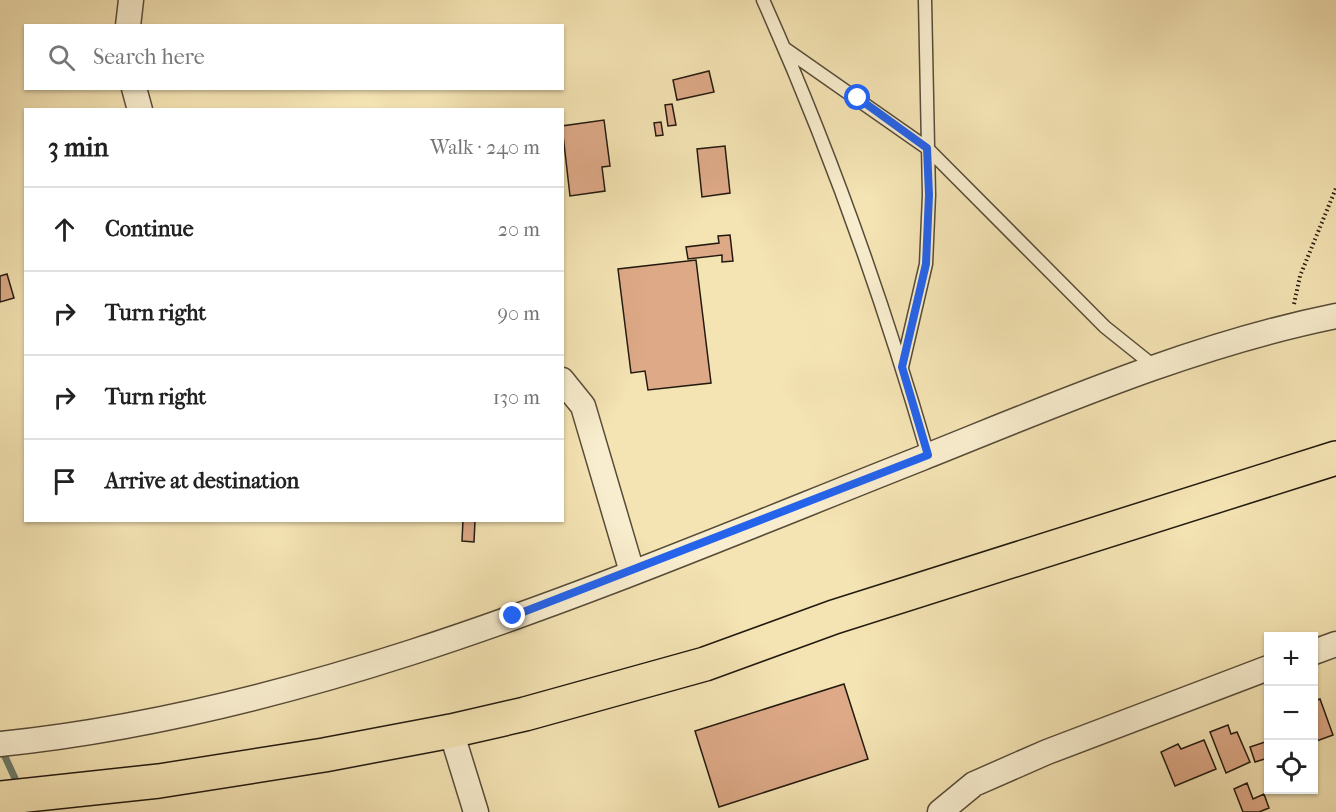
<!DOCTYPE html>
<meta charset="utf-8">
<style>
:root{--surface:#fff;--page:#f6f6f6;--text:#222;--muted:#767676;--line:#e0e0e0}
body{margin:0;font-family:"IM FELL French Canon",serif;background:var(--page);color:var(--text)}
.controls{position:absolute;right:18px;bottom:18px;display:grid;overflow:hidden;border-radius:0px;box-shadow:0 2px 4px #0004}
.controls button{width:54px;height:54px;display:grid;place-items:center;padding:0;border:0;border-bottom:2px solid var(--line);background:var(--surface);color:var(--text);font:30px sans-serif}
.stop{position:absolute;width:18px;height:18px;margin:-14px;border:4px solid #2563eb;border-radius:50%;background:#fff}
.stop.end{background:#2563eb;border-color:#fff;box-shadow:0 2px 6px #0008}
.list{margin:0;padding:0;list-style:none}
h2{display:flex;justify-content:space-between;align-items:center;height:78px;margin:0;padding:0 24px;font-size:26px}
h2 small{font-size:20px;font-weight:400;color:var(--muted)}
.list li{display:grid;grid-template-columns:39px 1fr auto;gap:18px;align-items:center;box-sizing:border-box;height:84px;padding:0 24px;border-top:2px solid var(--line)}
.list b{display:block;font-size:22px;white-space:nowrap}
.list em{font-size:20px;font-style:normal;color:var(--muted)}
.icon{flex:none;width:33px;height:33px;fill:none;stroke:currentColor;stroke-width:2;stroke-linecap:round;stroke-linejoin:round}
.map{position:relative;flex:none;width:1336px;height:812px;overflow:hidden}
.search{position:absolute;background:var(--surface);box-shadow:0 2px 4px #0004;left:24px;top:24px;width:540px;height:66px;display:flex;align-items:center;gap:15px;box-sizing:border-box;padding:0 21px;border-radius:0px;color:var(--muted);font-size:22px}
.panel{position:absolute;background:var(--surface);box-shadow:0 2px 4px #0004;left:24px;top:108px;width:540px;height:414px;border-radius:0px}
.map>svg:first-child{display:block}
</style>
<div class="map">
<svg width="1336" height="812" viewBox="0 0 1336 812">
<rect width="100%" height="100%" fill="#f4e3b3"/>
<filter id="stains"><feTurbulence type="fractalNoise" baseFrequency=".00333" numOctaves="4"/><feColorMatrix values="0 0 0 0 .2 0 0 0 0 .09 0 0 0 0 .02 0 0 0 .5 -.17"/></filter>
<radialGradient id="worn" r=".72"><stop offset=".6" stop-color="#630" stop-opacity="0"/><stop offset="1" stop-color="#630" stop-opacity=".3"/></radialGradient>
<g fill="none" stroke-linecap="round" stroke-linejoin="round">
<path stroke="#6c7d6b" stroke-width="7" d="M1,748L19,787"/>
</g>
<path fill="#dda987" stroke="#231a0f" stroke-width="1.5" d="M709,71L714,92L677,100L673,80Z
M672,104L676,125L668,126L665,105Z
M604,120L610,166L602,167L605,191L570,196L562,126Z
M661,122L663,135L656,136L654,123Z
M725,146L730,193L702,197L697,149Z
M730,235L733,261L722,262V255L688,259L686,247L719,243L718,236Z
M696,260L711,383L648,390L645,371L631,373L618,269Z
M7,274L14,298L0,302V276Z
M463,520L475,521L474,542L462,541Z
M844,684L868,759L719,807L695,731Z
M1320,699L1333,735L1314,742V701Z
M1228,725L1231,734L1237,732L1250,762L1226,773L1210,732Z
M1204,740L1216,769L1175,786L1161,752L1178,744L1181,749Z
M1268,741V758L1255,762L1250,747Z
M1247,783L1253,799L1264,794L1269,808L1259,812H1243L1234,789Z"/>
<g fill="none" stroke-linecap="round" stroke-linejoin="round">
<g stroke="#574c38" stroke-width="15">
<path id="service" d="M763,0C829,147 883,300 928,455
M784,48L927,148L1105,327L1155,367
M902,367L926,264L929,195L925,0"/>
</g>
<g stroke="#574c38" stroke-width="27">
<path id="minor" d="M128,26L131,0
M134,88L140,110
M562,380L583,406L632,572
M1314,652L1336,644
M451,731L476,812
M0,744C322,711 623,576 922,458C1057,404 1193,345 1336,316
M940,812L974,784L1047,752L1268,668"/>
</g>
<g stroke="#231a0f" stroke-width="36">
<path id="trunk" d="M0,798L159,781L324,755L451,731L525,714L705,664L834,617L1336,458"/>
</g>
<path stroke="#231a0f" stroke-width="4" stroke-dasharray="1.5 3" stroke-linecap="butt" d="M1294,304L1300,276L1336,188"/>
<use href="#service" stroke="#f8edce" stroke-width="12"/>
<use href="#minor" stroke="#f8edce" stroke-width="24"/>
<use href="#trunk" stroke="#f4e3b3" stroke-width="33"/>
</g>
<g fill="none" stroke-linecap="round" stroke-linejoin="round">
<path stroke="#2563eb" stroke-width="8" d="M513,616L928,455L902,367L926,264L929,195L927,148L858,98"/>
</g>
<rect width="100%" height="100%" filter="url(#stains)"/>
<rect width="100%" height="100%" fill="url(#worn)"/>
</svg>
<div class="controls">
<button>+</button>
<button>−</button>
<button><svg class="icon" aria-label="locate" viewBox="0 0 24 24"><circle cx="12" cy="12" r="6"/><path d="M12 2v4M12 18v4M2 12h4M18 12h4"/></svg></button>
</div>
<div class="stop" style="left:858px;top:98px"></div>
<div class="stop end" style="left:513px;top:616px"></div>
<div class="search"><svg class="icon" aria-label="search" viewBox="0 0 24 24"><circle cx="10" cy="10" r="6"/><path d="M15 15l6 6"/></svg>Search here</div>
<section class="panel">
<h2>3 min<small>Walk · 240 m</small></h2>
<ul class="list">
<li><svg class="icon" aria-label="ahead" viewBox="0 0 24 24"><path d="M12 20V5M6 11l6-6 6 6"/></svg><div><b>Continue</b></div><em>20 m</em></li>
<li><svg class="icon" aria-label="right" viewBox="0 0 24 24"><path d="M7 20v-9h11M14 6l5 5-5 5"/></svg><div><b>Turn right</b></div><em>90 m</em></li>
<li><svg class="icon" aria-label="right" viewBox="0 0 24 24"><path d="M7 20v-9h11M14 6l5 5-5 5"/></svg><div><b>Turn right</b></div><em>130 m</em></li>
<li><svg class="icon" aria-label="arrive" viewBox="0 0 24 24"><path d="M6 21V4h12l-3 4 3 4H6"/></svg><div><b>Arrive at destination</b></div></li>
</ul>
</section>
</div>
